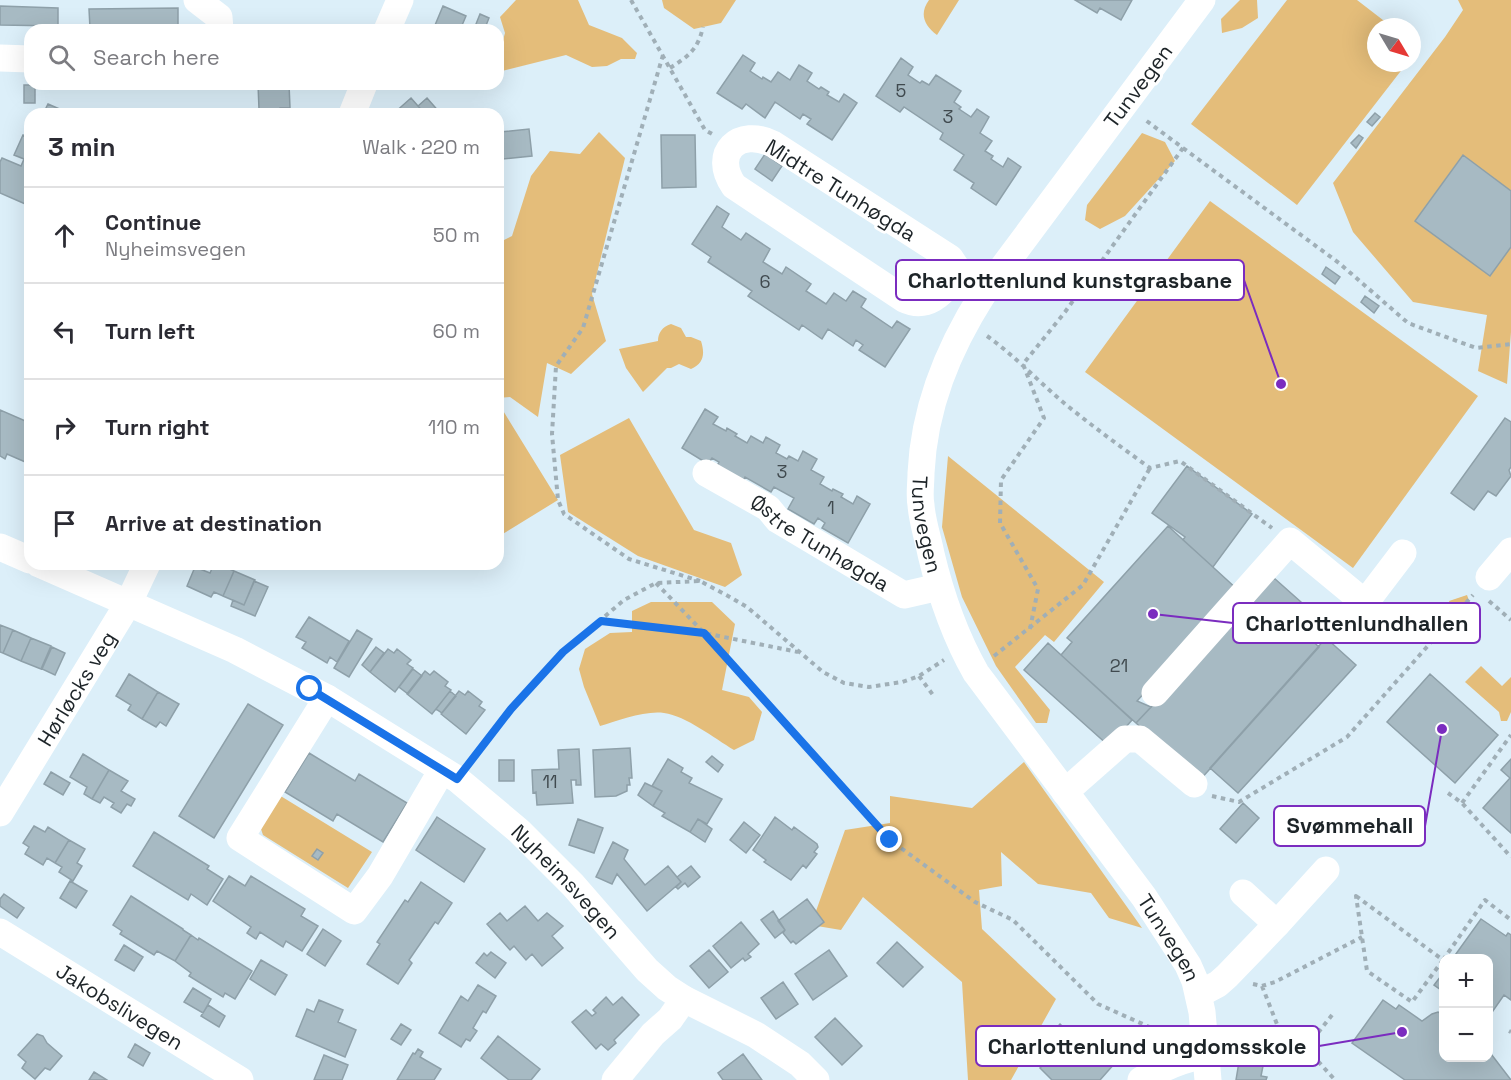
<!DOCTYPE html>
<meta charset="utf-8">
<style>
:root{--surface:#fff;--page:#f7f7f7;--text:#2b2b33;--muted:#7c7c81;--line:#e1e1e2}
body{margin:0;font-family:"Space Grotesk",sans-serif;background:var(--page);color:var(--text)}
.controls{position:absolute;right:18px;bottom:18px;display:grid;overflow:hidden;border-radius:12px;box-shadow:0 6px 24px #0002}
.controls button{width:54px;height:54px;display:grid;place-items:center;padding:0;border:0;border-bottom:2px solid var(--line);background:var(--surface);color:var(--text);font:30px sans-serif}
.compass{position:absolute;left:1367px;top:18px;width:54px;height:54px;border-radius:50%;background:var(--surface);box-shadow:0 6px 24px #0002;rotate:128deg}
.stop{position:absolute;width:18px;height:18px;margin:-14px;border:4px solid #1a73e8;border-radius:50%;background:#fff}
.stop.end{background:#1a73e8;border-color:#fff;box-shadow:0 2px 6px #0008}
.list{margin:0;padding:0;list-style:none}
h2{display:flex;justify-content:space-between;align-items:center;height:78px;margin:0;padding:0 24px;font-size:26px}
h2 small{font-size:20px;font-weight:400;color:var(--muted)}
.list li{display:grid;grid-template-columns:39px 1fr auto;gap:18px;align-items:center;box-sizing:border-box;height:96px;padding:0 24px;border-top:2px solid var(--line)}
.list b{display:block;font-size:22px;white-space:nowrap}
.list p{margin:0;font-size:20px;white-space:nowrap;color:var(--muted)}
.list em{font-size:20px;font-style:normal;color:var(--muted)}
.icon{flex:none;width:33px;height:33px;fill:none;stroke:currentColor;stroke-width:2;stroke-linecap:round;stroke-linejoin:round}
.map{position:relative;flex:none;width:1511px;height:1080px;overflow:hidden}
.search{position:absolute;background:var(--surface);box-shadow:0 6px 24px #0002;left:24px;top:24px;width:480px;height:66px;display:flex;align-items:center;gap:15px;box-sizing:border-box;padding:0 21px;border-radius:18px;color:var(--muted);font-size:22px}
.panel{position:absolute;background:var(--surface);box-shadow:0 6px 24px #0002;left:24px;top:108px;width:480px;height:462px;border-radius:18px}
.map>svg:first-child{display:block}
</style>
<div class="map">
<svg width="1511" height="1080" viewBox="0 0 1511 1080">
<rect width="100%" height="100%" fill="#dceff9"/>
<path fill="#e4bd7a" d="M516,0H578L589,25L622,38L637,53L635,59H621L607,66L592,67L566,55L498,72V58L505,33L500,17Z
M662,0H736L721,23L694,29L664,8Z
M929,0H959L937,35C924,25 919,14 929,0Z
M1240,0H1257L1258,18L1242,28L1222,33L1221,19Z
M1287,0H1357L1392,27H1376V63H1407L1297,205L1191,124Z
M1458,0H1511V332L1507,384L1478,371L1487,315L1413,302L1353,232L1333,183L1445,37L1463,10Z
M599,132L625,158L592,294L606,341L571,374L547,363L538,417L510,397L498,398V310L500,307L498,305V243L512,236L531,176L550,151L580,154Z
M1142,133L1165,142L1175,161L1125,216L1100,229L1085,220L1087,205Z
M1210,201L1478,396L1353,568L1085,372Z
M671,324L681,328L686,337H691L701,341C705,354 704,363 691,369L679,364L671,368H667L643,392L626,368L619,349L658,341C658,333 662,327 671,324Z
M499,404L558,500L498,537V405Z
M629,418L694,530L731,543L742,575L725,587L638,556L568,512L560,455Z
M948,456L1104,582L1054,642L1045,635L1015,667L1050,710L1047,723H1036L996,666L962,597L942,527Z
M1467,595L1476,620L1457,626L1449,601Z
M651,602H712L735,624L722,690L749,697L762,712L754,740L734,750C714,738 686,716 664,713C646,710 617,721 600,726L584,687L579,669L585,649L610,633L632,632V611Z
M1481,666L1502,686L1511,677V712L1507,721H1501L1499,712L1465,682Z
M1024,762L1142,928L1109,918L1091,893L1038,884L1001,852L1002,886L979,890L982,929L1056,999L1011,1080H968L962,982L863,897L841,930L811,925L845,830L890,823V796L972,808Z
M279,795L372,852L348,888L263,835L261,829Z"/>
<path fill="#a7bac3" stroke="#8ea0a9" stroke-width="1.5" d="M1075,0H1132L1121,20L1100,8L1097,13Z
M0,6L58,8V26L0,25Z
M443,6L466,16L460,30H433Z
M178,8V27L90,28L89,9Z
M480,14L489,18L485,28L476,24Z
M743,55L755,63L750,71L762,79L763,77L771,82L778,72L790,80L799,65L812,73L807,81L819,89L821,87L829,92L827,95L839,102L844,94L857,103L832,140L807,124L811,119L803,114L800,119L775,102L765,118L746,104L742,109L717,93Z
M901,58L913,67L908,75L920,83L922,81L929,85L936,75L961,91L954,102L961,107L959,109L971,117L977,109L989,117L980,133L992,141L985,151L993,156L991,159L1003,167L1008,158L1021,167L996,205L971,188L974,183L954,170L964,155L940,139L943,133L904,107L900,112L876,96Z
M258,84H289L290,108H280V114H263V109H259Z
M24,85H35V103H24Z
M411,98L425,114H393Z
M427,98L441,114H425L418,106Z
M48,104L71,114H43Z
M1375,113L1380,117L1372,126L1367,122Z
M529,129L532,156L503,159L500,132Z
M23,135L30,138V206L0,193V162L2,158L21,166L24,159L14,155Z
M661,135H695L696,187L662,188Z
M1359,135L1363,138L1356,148L1351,143Z
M765,154L782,166L772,181L755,169Z
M1463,155L1511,191V247L1490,276L1415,221Z
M717,206L729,214L722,227L741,240L746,233L770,249L763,262L782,274L786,267L811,284L806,291L826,304L834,293L846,301L853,291L866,299L861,307L892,328L897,321L910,329L885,367L859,350L863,345L856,340L853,346L828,329L822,339L802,325L799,330L748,296L752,291L708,262L711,257L692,244Z
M1326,267L1340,277L1335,284L1322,274Z
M1365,296L1379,306L1374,313L1361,302Z
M705,409L718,417L713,424L726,431L727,428L737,434L735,436L747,443L751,436L763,443L766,437L780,445L776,453L787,459L789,456L798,461L803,451L817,459L811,470L824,477L820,484L832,491L833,489L843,494L841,497L853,504L857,496L870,504L848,543L822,528L825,523L818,518L814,524L788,509L794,498L774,487L771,492L745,477L742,483L716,468L719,462L712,458L708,464L682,448Z
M0,410L30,423V464L7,454L5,459L0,456Z
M1505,418L1511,422V467L1509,470L1511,476L1496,496L1488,491L1474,510L1451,493Z
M1187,466L1252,514L1213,567L1183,540L1185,537L1152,513Z
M1168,526L1238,590L1137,701L1151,707L1136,723L1061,655L1072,642L1067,638Z
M214,564H219L234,571L223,596L214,592L211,597L187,586L195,567L210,573Z
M234,571L255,580L244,605L223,596Z
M1274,578L1310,610L1296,626L1319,647L1200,780L1136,723Z
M254,581L268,587L255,616L231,606L233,600L244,605Z
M309,617L349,641L337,662L330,657L327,663L302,648L306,642L296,637Z
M0,625L13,630L3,653L0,652Z
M13,630L31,638L21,661L3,653Z
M357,630L372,639L349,677L334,668Z
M31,638L51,646L41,669L21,661Z
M1326,638L1356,665L1238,793L1210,768Z
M1048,643L1132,720L1109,746L1024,670Z
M52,647L65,653L55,675L42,669Z
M376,647L384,653L370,672L362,665Z
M388,649L394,653L397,649L411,660L407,664L413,668L395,692L370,672Z
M413,669L422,676L408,694L399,687Z
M425,671L430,675L434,671L448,682L445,686L451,690L432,714L407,694Z
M129,674L158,692L142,719L128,710L131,705L116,696Z
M1430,674L1498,735L1455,783L1387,722Z
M450,691L456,696L442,713L436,709Z
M459,691L465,695L468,691L482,702L479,706L485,710L466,734L441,714Z
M158,692L179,704L166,726L160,722L156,727L142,719Z
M248,704L283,725L214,838L179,816Z
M630,748L632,778H629L630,785H627V791L616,796L595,797L593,750Z
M579,749L581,785H576V780H571L573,803L537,805L536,792L533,793L532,770L559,769L558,750Z
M309,753L355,781L359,774L407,803L383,842L337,814L333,821L285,792Z
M83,754L109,770L92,799L84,794L87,787L70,777Z
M712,756L723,765L718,772L706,762Z
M668,759L683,768L681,772L692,778L689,783L722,799L707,824L698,819L690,832L662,816L665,813L653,806L662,791L652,786Z
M1511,759V833L1483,808L1510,778L1501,770Z
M499,760H514V781H499Z
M109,770L128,781L121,791L135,799L131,806L127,804L121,813L111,807L114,803L104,797L100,803L92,799Z
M51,772L70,783L63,795L44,784Z
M645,783L662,791L653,806L638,795Z
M1243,803L1259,818L1236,843L1220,829Z
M437,817L485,849L464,882L416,850Z
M775,817L792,830L794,827L817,844L818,847L814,852L817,854L806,868L803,865L791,880L764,862L766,860L753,850Z
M578,819L603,828L594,853L569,845Z
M698,819L712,829L705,842L690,832Z
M744,822L760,835L746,853L730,840Z
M34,826L45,832L48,827L69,840L55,863L47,858L43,865L25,854L29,847L23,843Z
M154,832L209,866L207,869L223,879L207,905L191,894L188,900L133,866Z
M69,840L85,849L77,863L82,866L73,881L59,872L62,867L55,863Z
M613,842L628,850L624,859L645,885L668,866L681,882L647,911L617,874L612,884L596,877Z
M317,849L323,853L318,860L312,856Z
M691,866L700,877L688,887L685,883L678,889L676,887L681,882L677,877Z
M229,876L245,886L251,876L305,909L301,916L318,926L302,951L286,941L283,947L260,932L256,939L247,933L251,927L213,901Z
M70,881L87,891L76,908L60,898Z
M421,882L452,903L438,924L435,922L409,960L412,963L398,984L367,964L380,944L377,942L405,900L408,902Z
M4,894L24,908L17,918L0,906V899Z
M131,896L183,929V930L191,935L175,961L157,951L154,955L120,934L122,931L113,925Z
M807,899L824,922L796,944L793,941L791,943L783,933L785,930L778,921Z
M525,906L538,921L547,913L563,926L552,936L563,948L542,966L532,954L526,960L514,946L510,950L487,924L500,913L507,921Z
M773,911L785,930L775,938L761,920Z
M1481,919L1506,936L1508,933L1511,935V1000L1504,995L1488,1018V958H1453Z
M741,922L759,944L748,954L751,957L745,961L743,958L731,968L713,946Z
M323,929L341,941L325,966L307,954Z
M191,935L198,940L199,938L252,971L235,999L225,993L223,997L189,976L191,973L175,961Z
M897,942L923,967L903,987L877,963Z
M124,945L143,957L134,971L115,960Z
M709,950L728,972L709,988L690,966Z
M829,950L847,976L813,1000L795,974Z
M491,952L506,963L495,978L476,963L484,953L487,956Z
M261,960L287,975L275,995L250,979Z
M1444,972V992L1434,985Z
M783,982L798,1004L776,1019L761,998Z
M478,985L496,996L486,1013L483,1011L473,1028L477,1031L470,1041L466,1039L461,1047L439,1033L461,996L468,1001Z
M193,988L211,999L203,1013L184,1002Z
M606,997L613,1005L622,997L639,1015L614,1040L616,1043L608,1050L601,1044L596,1049L572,1022L586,1010L592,1016L596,1013L593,1010Z
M319,1000L343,1010L338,1022L356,1030L345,1057L296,1036L307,1009L314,1012Z
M1383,1000L1396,1009L1399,1005L1422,1021L1432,1014L1438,1012L1442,1014L1444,1011V1058H1488V1050L1511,1080H1405L1352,1043Z
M208,1005L225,1016L219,1027L201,1016Z
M835,1018L862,1046L842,1065L815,1037Z
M401,1024L411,1030L401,1045L391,1039Z
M1060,1024L1069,1033L1058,1045L1049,1036Z
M1082,1031L1115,1063L1100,1080H1052L1040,1068L1055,1052L1059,1056L1065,1050L1062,1048L1065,1044L1068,1046Z
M37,1034L43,1036L47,1043L62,1056L50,1070L45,1068L35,1079L22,1068L26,1062L18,1055Z
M498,1036L540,1069L531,1080H509L481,1058Z
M135,1044L150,1053L143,1066L128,1057Z
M418,1049L423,1052L420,1057L441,1069L434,1080H397L413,1053L415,1054Z
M743,1054L762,1080H723L718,1073Z
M324,1055L348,1065L342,1080H314Z
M1240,1056L1264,1061L1261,1076L1267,1077L1266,1080H1236Z
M94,1072L107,1080H89Z"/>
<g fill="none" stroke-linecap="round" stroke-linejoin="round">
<path stroke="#a0afb7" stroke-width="4" stroke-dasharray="4.5 4.5" stroke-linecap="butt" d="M631,0L705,130L714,135
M663,55L583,328L556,366L552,434L558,500L564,514L629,559L700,581
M670,68C689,56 698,49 703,27
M1183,148L1339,263L1408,323L1476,348L1511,344
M987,336C1015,356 1038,381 1064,403C1092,426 1121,447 1150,468L1180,461L1272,528
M656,583L704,633L798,652
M1489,601L1511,620
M601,621L704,633L890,840L975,902L1013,920L1098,1004L1174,1038
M1030,629L1038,589L1000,523L1001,480L1044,418L1023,364L1065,312L1183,148L1144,119
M994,656L1083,585L1150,468
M919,676L933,695
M471,761L511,709L563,652L624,600L656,583L700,581L728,596L747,607L823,672L844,683L869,687L902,682L919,676L944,660
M1448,793L1462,803L1511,857
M1212,796L1239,802L1347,737L1473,595
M1462,803L1511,735
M1356,896L1443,960L1412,1002L1367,971Z
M1443,960L1485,900L1511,920
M1253,984L1262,986L1275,982L1362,937
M1262,986L1284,1042
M1509,1031L1511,1032
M1228,1034L1284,1042L1306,1048L1332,1015
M1306,1048L1335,1080"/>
<g stroke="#fff" stroke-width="27">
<path d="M197,0L219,17L220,30"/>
<path id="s1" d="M1202,0L983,294C948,349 924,407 921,473C921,484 919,495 921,505C922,521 928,538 931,554C941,596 955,636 976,673L1144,897L1188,965L1195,981L1202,1012L1208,1080"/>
<path d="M387,30L400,0"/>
<path d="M0,58L30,59"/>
<path d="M352,114L364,84"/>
<path d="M955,277L956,267L950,258L773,144C739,127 711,153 734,186L904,299C927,310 942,294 955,277L983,294"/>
<path id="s2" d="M706,473L768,508L778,520L904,595L939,587"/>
<path d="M0,547L30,560"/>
<path id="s3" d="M39,564L235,650L327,698L457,779L519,831L573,885L647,970L667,988L684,999L756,1035L800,1064L816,1080"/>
<path d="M1489,577L1511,551"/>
<path d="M1155,693L1290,541L1365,603L1403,553"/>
<path d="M327,698L240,838L354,911L380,876L442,770"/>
<path d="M1065,792L1125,739H1140L1194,784"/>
<path id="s4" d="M0,813L129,602L147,564"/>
<path d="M1277,924L1326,870"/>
<path id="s5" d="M0,932L240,1080"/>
<path d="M1199,994L1218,984L1227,976L1277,924L1243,893"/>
<path d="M615,1080L653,1034L670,1019L684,999"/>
<path d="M1141,1080C1163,1068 1182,1059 1207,1055"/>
</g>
</g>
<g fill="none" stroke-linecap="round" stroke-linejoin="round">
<path stroke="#1a73e8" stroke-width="8" d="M310,689L457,779L511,709L563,652L601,621L704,633L890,840"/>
</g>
<g text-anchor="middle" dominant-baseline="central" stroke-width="6" stroke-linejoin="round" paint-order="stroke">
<g font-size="18" fill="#404a4f">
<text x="901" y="90">5</text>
<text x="948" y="116">3</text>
<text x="765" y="281">6</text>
<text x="782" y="471">3</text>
<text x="831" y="507">1</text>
<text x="1119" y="665">21</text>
<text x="550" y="781">11</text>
</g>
<g font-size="21" fill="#1d2428" stroke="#fff">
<text transform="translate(1138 86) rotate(-53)">Tunvegen</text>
<text transform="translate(841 190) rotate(32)">Midtre Tunhøgda</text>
<text stroke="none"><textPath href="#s1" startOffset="610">Tunvegen</textPath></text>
<text stroke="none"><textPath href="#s2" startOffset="134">Østre Tunhøgda</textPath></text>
<text stroke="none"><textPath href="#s4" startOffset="146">Hørløcks veg</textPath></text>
<text stroke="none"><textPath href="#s3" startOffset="621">Nyheimsvegen</textPath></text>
<text stroke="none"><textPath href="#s1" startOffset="1096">Tunvegen</textPath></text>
<text stroke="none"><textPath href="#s5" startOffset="141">Jakobslivegen</textPath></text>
</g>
</g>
<path fill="none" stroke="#7b2cbf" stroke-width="2" d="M1281 384L1244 280M1153 614L1233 623M1442 729L1425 826M1402 1032L1319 1046"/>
<g fill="#7b2cbf" stroke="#fff" stroke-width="2">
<circle cx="1281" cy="384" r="6"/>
<circle cx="1153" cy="614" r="6"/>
<circle cx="1442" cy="729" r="6"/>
<circle cx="1402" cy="1032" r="6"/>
</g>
<g fill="#fff" stroke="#7b2cbf" stroke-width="2">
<rect x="896" y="260" width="348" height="40" rx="6"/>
<rect x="1233" y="603" width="247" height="40" rx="6"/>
<rect x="1274" y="806" width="151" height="40" rx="6"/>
<rect x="976" y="1026" width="343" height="40" rx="6"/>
</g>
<g font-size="22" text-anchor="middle" font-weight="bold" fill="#1d2428">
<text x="1070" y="288">Charlottenlund kunstgrasbane</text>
<text x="1357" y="631">Charlottenlundhallen</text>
<text x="1350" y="833">Svømmehall</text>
<text x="1147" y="1054">Charlottenlund ungdomsskole</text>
</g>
</svg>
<div class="controls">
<button>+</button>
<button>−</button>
</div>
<svg class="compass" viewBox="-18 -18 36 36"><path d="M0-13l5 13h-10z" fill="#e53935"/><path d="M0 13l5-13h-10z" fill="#7c7c81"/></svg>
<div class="stop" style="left:310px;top:689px"></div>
<div class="stop end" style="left:890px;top:840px"></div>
<div class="search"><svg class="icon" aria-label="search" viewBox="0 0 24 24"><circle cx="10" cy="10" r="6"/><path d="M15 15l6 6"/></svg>Search here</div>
<section class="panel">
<h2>3 min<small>Walk · 220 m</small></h2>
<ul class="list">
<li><svg class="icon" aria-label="ahead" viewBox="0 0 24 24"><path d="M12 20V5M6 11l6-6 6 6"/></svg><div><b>Continue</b><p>Nyheimsvegen</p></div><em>50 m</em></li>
<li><svg class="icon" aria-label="left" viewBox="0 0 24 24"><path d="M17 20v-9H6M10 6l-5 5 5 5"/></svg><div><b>Turn left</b></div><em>60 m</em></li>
<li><svg class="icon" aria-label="right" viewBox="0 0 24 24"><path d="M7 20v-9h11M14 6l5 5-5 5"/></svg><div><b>Turn right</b></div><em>110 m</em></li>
<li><svg class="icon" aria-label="arrive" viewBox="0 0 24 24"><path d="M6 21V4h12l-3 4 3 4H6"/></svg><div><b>Arrive at destination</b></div></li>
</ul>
</section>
</div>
